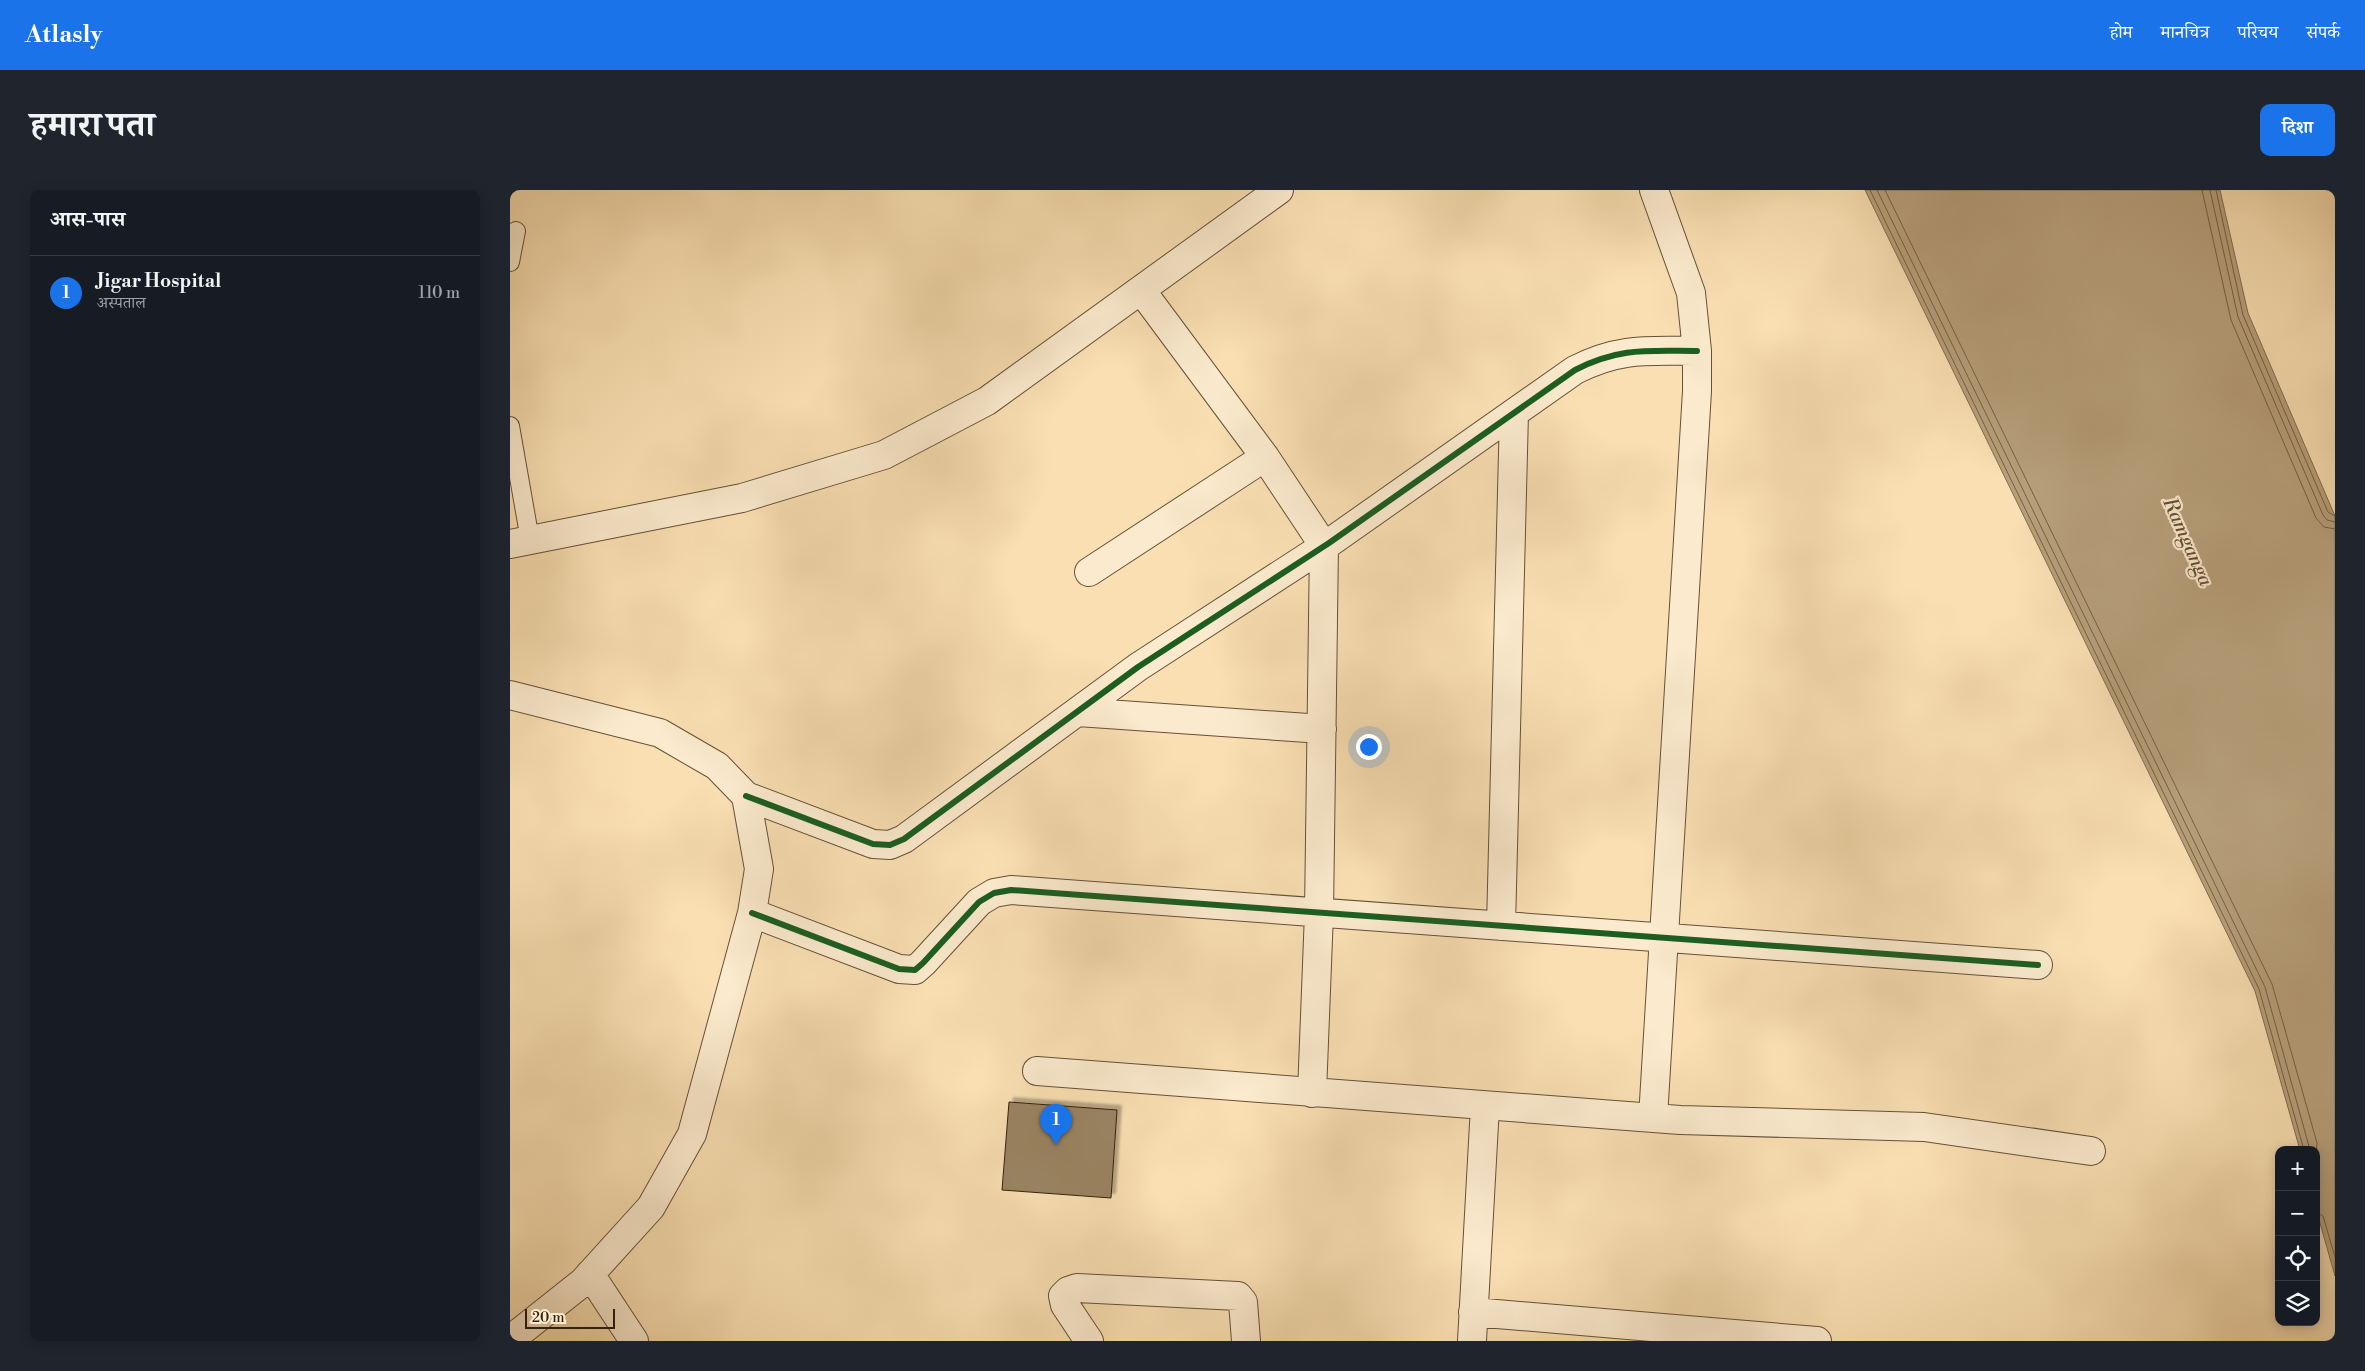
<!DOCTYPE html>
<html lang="hi">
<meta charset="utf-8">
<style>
:root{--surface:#171b24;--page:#20242c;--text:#f1f3f6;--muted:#9ea1a6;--line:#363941;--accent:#1a73e8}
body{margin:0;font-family:"Libre Bodoni","Noto Serif Devanagari",serif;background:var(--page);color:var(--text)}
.controls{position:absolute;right:15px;bottom:15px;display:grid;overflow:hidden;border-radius:10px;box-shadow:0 2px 12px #0003}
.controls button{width:45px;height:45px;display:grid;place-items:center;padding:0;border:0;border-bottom:1px solid var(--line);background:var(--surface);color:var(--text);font:25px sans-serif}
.scale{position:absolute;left:15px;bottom:12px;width:90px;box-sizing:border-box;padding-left:5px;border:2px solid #34220e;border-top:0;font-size:14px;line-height:18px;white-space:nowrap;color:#34220e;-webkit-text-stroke:4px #fbeacd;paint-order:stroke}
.you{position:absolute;left:858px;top:556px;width:18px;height:18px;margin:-12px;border:4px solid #fff;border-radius:50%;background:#1a73e8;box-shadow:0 0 0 8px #1a73e833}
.badge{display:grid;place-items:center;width:32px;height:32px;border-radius:50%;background:var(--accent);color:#fff;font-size:16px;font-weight:700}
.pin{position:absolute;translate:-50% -41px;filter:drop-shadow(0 1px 2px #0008)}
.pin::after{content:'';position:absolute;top:26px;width:18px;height:15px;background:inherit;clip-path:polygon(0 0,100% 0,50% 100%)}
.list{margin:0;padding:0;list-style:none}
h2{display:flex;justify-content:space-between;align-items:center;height:65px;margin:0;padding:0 20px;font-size:21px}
h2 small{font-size:16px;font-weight:400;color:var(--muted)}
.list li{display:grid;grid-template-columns:32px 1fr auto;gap:15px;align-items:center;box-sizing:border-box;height:75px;padding:0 20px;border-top:1px solid var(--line)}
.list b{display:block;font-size:19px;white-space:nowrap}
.list p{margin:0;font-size:16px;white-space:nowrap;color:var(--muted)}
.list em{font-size:16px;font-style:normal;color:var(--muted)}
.icon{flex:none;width:28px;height:28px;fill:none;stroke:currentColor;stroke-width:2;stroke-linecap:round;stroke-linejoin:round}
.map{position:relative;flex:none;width:1825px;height:1151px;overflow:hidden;border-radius:10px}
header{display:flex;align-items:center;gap:30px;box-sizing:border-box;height:70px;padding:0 25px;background:var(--accent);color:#fff}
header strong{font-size:24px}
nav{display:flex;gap:28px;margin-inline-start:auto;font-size:18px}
.intro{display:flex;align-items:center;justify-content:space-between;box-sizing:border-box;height:120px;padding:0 30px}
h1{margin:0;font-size:35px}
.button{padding:12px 22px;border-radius:10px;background:var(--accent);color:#fff;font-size:18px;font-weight:700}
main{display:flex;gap:30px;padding:0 30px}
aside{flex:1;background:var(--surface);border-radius:10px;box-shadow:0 2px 12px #0003}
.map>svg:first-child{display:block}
</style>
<header>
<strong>Atlasly</strong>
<nav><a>होम</a><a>मानचित्र</a><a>परिचय</a><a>संपर्क</a></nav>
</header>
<div class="intro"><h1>हमारा पता</h1><a class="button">दिशा</a></div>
<main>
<aside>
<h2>आस-पास<small></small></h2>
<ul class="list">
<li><span class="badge">1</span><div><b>Jigar Hospital</b><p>अस्पताल</p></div><em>110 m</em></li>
</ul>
</aside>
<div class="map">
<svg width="1825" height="1151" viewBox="0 0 1825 1151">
<defs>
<filter id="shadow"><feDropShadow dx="4.5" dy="-4.5" stdDeviation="1" flood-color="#0004"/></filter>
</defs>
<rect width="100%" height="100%" fill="#f9dfb2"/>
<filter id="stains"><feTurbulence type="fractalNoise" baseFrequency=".004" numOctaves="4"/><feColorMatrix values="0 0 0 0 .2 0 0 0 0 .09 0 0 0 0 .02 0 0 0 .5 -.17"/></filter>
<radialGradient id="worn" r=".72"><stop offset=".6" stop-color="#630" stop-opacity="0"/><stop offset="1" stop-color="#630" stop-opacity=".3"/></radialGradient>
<path fill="#b69f7a" stroke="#826d4f" d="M1355,0H1710L1738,123L1825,326V1086L1806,1019V960H1790L1745,801Z"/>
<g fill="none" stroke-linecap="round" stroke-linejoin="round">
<path stroke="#756044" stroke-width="1" d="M1360,0L1749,799L1794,960
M1367,0L1755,797L1800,960
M1375,0L1762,794L1807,953L1806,966
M1692,0L1721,130L1806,328L1814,337L1825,339
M1700,0L1728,127L1813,325L1817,330L1825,332
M1706,0L1733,125L1818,322L1825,326
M1806,1022L1813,1026L1825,1067"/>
</g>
<path fill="#9a8463" stroke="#34220e" filter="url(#shadow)" d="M499,912L607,920L601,1008L492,1000Z"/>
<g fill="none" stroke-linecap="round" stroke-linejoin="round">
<g stroke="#655137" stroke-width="20">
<path id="lane" d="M0,72L6,41
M0,236L20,350"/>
</g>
<g stroke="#655137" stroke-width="30">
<path id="street" d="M631,100L755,267L814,356L809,723L802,903
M0,354L232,308L374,265L477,211L769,0
M579,382L755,267
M0,505L150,543L207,576L236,606L249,679L242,723L182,944L141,1017L73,1092L0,1150
M568,522L812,539
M236,606L363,654L380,655L394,649L628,477L819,353L1065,180C1110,157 1138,161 1187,161
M242,723L389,779L405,780L413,773L469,712L484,703L501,700L1528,775
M991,736L1004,223
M527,881L1170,930L1414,937L1581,961
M1143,928L1187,201V161L1181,103L1144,0
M80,1084L124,1151
M963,1122L1307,1151
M579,1151L555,1115L553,1106L558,1101L567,1098L728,1106L733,1112L736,1151
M962,1151L975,916"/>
</g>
<use href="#lane" stroke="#fbeacd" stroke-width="18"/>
<use href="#street" stroke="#fbeacd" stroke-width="28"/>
<g stroke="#fbeacd" stroke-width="9">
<path id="cycleway" d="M236,606L363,654L380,655L394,649L628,477L819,353L1065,180C1110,157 1138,161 1187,161
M242,723L389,779L405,780L413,773L469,712L484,703L501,700L1528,775"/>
</g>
<use href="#cycleway" stroke="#1b5e20" stroke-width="6"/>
</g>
<g text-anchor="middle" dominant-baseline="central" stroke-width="4.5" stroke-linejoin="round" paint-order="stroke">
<g font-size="20" font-style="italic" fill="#624e34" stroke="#fbeacd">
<text transform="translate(1677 352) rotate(66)">Ramganga</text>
</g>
</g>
<rect width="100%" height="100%" filter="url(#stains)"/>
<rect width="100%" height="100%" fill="url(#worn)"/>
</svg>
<div class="controls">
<button>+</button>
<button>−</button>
<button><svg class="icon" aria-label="locate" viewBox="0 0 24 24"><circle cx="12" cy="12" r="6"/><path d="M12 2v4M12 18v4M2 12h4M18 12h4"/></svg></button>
<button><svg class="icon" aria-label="layers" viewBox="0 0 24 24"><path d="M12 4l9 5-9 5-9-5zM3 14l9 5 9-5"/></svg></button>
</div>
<div class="scale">20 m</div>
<div class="you"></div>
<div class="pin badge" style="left:546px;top:955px">1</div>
</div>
</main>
